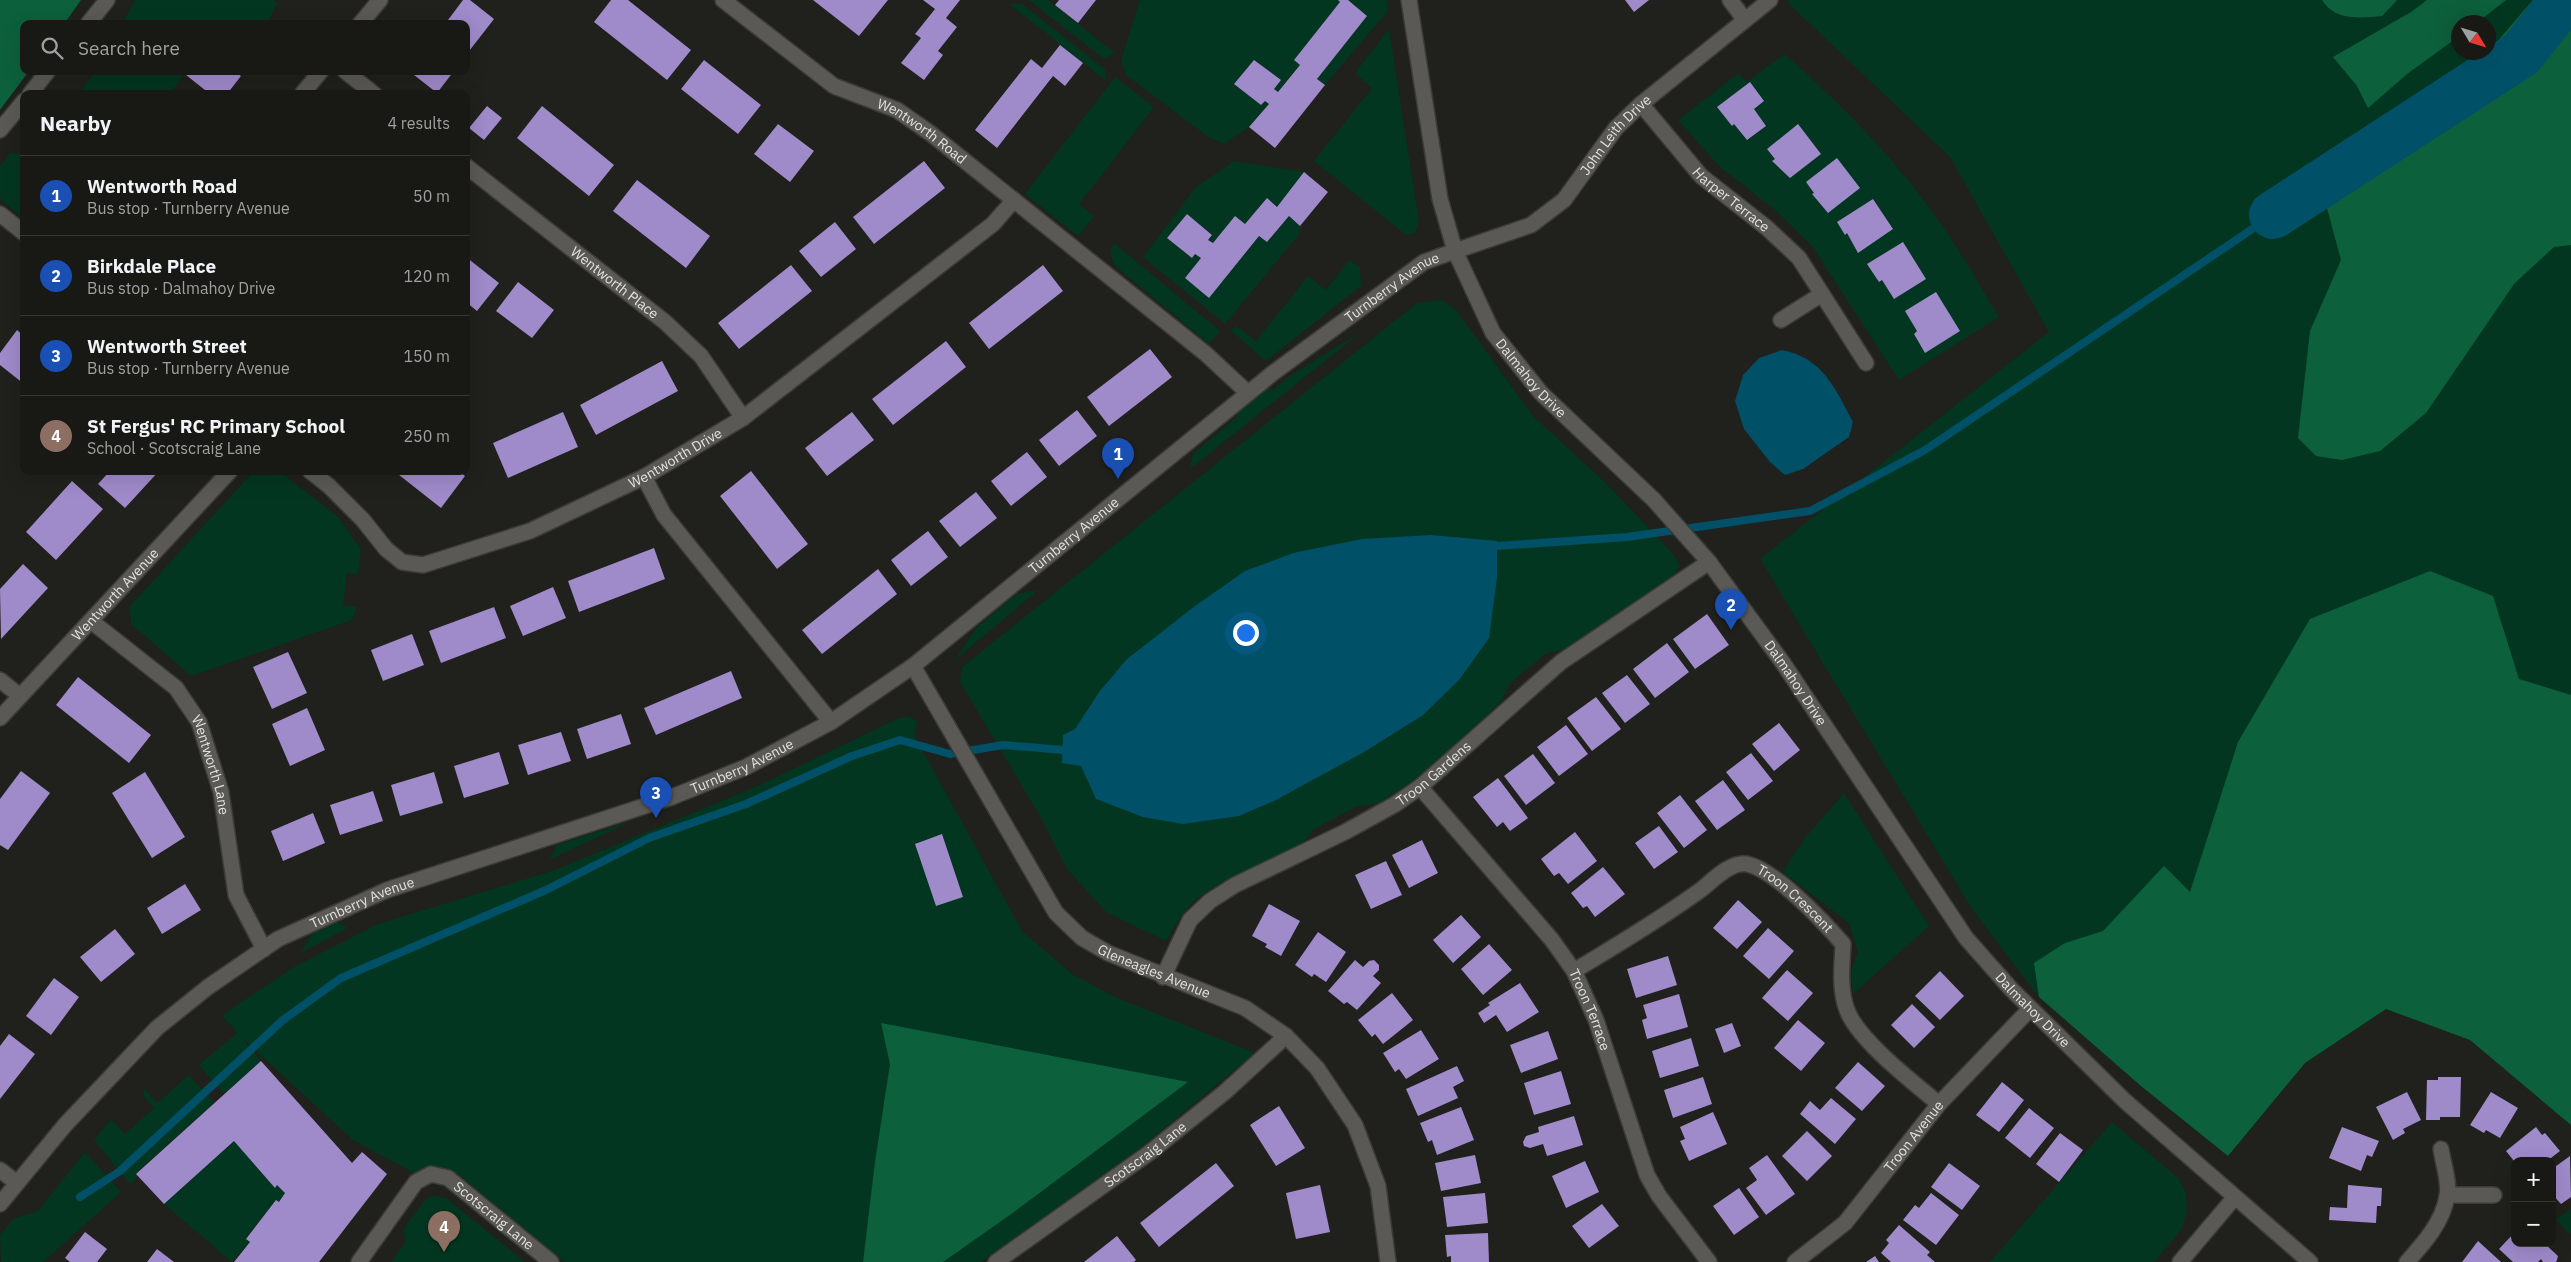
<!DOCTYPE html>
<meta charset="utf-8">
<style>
:root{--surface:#181815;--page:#21211e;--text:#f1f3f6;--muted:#9fa0a0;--line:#363734;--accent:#b45309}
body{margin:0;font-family:"IBM Plex Sans",sans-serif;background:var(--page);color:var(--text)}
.controls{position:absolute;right:15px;bottom:15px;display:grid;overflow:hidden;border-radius:10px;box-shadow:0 5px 20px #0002}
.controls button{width:45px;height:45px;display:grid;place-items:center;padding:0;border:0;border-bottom:1px solid var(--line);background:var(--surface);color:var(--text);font:25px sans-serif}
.compass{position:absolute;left:2451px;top:15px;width:45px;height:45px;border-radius:50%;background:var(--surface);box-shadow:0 5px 20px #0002;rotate:128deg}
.you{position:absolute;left:1245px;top:632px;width:18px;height:18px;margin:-12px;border:4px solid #fff;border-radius:50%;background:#1a73e8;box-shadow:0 0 0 8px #1a73e833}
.badge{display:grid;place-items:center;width:32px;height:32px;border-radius:50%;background:var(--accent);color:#fff;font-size:16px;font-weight:700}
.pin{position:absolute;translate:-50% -41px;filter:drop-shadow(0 1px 2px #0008)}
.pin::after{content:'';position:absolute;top:26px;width:18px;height:15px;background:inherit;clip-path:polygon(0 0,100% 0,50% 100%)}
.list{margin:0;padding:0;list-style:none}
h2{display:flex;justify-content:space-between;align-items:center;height:65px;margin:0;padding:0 20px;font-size:21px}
h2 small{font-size:16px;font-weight:400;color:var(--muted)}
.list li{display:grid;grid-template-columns:32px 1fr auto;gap:15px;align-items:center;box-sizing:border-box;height:80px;padding:0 20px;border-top:1px solid var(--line)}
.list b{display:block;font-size:19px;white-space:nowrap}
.list p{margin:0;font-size:16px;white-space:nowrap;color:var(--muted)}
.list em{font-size:16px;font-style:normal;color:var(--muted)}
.icon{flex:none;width:28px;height:28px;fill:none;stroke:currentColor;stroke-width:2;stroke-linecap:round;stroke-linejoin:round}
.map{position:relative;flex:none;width:2571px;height:1262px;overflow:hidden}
.search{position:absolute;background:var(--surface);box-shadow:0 5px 20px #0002;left:20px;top:20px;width:450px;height:55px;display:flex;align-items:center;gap:12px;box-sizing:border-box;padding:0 18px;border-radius:10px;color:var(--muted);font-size:19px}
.panel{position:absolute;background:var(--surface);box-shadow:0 5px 20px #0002;left:20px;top:90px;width:450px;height:385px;border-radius:10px}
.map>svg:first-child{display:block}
</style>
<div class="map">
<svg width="2571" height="1262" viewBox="0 0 2571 1262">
<rect width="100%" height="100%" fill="#20201c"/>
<path fill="#033620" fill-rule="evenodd" d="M135,0H273L277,3L267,24H122Z
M1029,0H1048L1115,53L1104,59Z
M1140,0H1338L1340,2L1294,60L1300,65L1278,92L1274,89L1280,80L1255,60L1234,84L1261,105L1265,101L1269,104L1249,127L1224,144L1207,136L1126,75L1121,60Z
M1348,0H1387L1388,11L1325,85L1317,79L1367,16Z
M1790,0H2571V1125L2470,1040L2386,1009L2305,1063L2228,1156L2141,1086L2039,997L1972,909L1760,559L2049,332L1950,157L1787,2ZM2458,22H2488V52H2458Z
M1009,4H1022L1106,70L1105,80Z
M1389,29L1419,222L1415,233L1406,235L1314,161L1372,88L1355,73Z
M1785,54C1838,102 1889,152 1931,210C1956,243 1977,281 1999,317L1899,380L1812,246L1775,210L1720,167L1678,120L1739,73L1746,82Z
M96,71H181L184,74L170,94H78Z
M1115,77L1154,107L1079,204L1094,216L1078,236L1025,194Z
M10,153L24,154V219L0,199V166Z
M1234,161L1304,172L1277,207L1266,199L1245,224L1235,216L1213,243L1208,240L1212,234L1187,214L1167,238L1192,258L1195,254L1201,258L1185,278L1209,297L1259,236L1268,242L1289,216L1300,226V233L1225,324L1143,257L1195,188Z
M1114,243L1220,331L1209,344L1114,265L1110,252Z
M1349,260L1360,267L1361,286L1266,361L1231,331L1236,326L1256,341L1308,276L1326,290Z
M1442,300L1456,310L1533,416L1607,484L1674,555L1680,566L1671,580L1563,650L1547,653L1510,683L1501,702L1419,777L1379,803L1355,807L1313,830L1302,844L1211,889L1194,901L1180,918L1166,941L1106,912L1067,869L1044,823L960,682L962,667L1417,303Z
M1364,330L1190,469L1193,454L1237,417V406L1261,388L1273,390L1291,375Z
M254,471H279L337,516L361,549L358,574L347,573L343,605L357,607L352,620L191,676L131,624L130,606Z
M1038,590L954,661L977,627L1017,594Z
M907,716L918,721L914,735L1022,931L1072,974L1117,998L1255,1053L1143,1146L981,1262H565L458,1174C441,1166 431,1165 414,1173L353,1140L241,1037L261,1061L224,1094L199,1065L237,1033L222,1015L294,967L378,924L555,870L758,786L897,719Z
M1844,793L1929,926L1853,994L1851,973L1858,952L1849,923L1782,872L1805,838Z
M632,821L549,860L557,845Z
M336,921L348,928L300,953L313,933Z
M189,1075L214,1103L136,1173L138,1176L130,1184L94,1140L111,1119L125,1134L154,1108L143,1095L144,1089L157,1103Z
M2112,1122L2178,1178L2186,1193L2187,1212L2181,1230L2154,1262H1990Z
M234,1141L275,1188L277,1185L285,1193L279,1202L276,1200L246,1238L250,1242L232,1262L164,1204Z
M85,1152L121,1192L43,1262H1L0,1235L13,1219L38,1211Z
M432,1196L446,1198L525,1262H391L406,1241L403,1230L423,1202Z
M2571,1209V1234L2555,1220Z"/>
<path fill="#0d603c" d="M0,0H81L64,24H24V71H29L0,110Z
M2322,0H2397L2382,16C2360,18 2335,21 2322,0Z
M2427,0H2506L2478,22H2458V37L2407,74L2368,108L2357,86L2333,57L2411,12Z
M2533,0H2571V245L2554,247L2514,284L2426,413L2380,451L2342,460L2316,456L2298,438L2310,331L2341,260L2318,175L2349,148L2407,117L2445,89L2488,52Z
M2430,571L2493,596L2519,679L2571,695V1125L2470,1040L2386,1009L2305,1063L2228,1156L2141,1086L2039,997L2034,963L2065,943L2103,931L2164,866L2190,892L2238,742L2310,619Z
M881,1023L1188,1082L1014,1212L943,1262H863L875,1162L890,1064Z"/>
<path fill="#005067" d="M1782,350C1823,358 1835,388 1853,422L1849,437L1803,469L1785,475L1770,462L1744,429L1735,401L1743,375L1759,358Z
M1431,535L1497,541V578L1489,638L1459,680L1423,715L1364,752L1274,801L1239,816L1183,824L1143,817L1096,799L1081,766L1062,763L1063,735L1075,729L1100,691L1127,659L1195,606L1245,571L1293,553L1362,539Z"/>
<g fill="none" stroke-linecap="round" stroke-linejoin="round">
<path stroke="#005067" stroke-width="8" d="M1497,546L1627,537L1810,511L1925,450L2273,215
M80,1197L120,1171L283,1020L341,978L546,890L649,838L746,804L852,756L900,740L950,754L1003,745L1063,750"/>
<path stroke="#005067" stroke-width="48" d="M2273,215L2521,54L2564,0"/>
</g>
<path fill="#9f8aca" d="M463,0H470L494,19L466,55V24H445Z
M611,0H628L691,50L667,80L594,22Z
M813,0H888L859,36Z
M923,0H960L946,18L957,27L938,51L943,55L924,80L901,63L921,38L915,34L935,9Z
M1059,0H1096L1078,23L1055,5Z
M1338,0H1348L1367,16L1317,79L1325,85L1275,148L1249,127L1269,104L1265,101L1261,105L1234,84L1254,60L1281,80L1274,89L1278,92L1300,65L1294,60L1340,2Z
M1625,0H1649L1634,12Z
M1060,45L1083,63L1065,86L1053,76L997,148L975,130L1031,59L1042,68Z
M704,60L761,105L738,134L681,89Z
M181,71H234L241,76L227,94H210Z
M409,71H454L437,93Z
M1750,82L1764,101L1754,109L1766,126L1747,140L1734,124L1732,126L1717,107Z
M487,106L502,118L484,140L469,128Z
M542,106L614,165L589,196L517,138Z
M778,124L814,151L790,182L754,154Z
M1798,124L1821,154L1790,178L1772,161L1775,159L1767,149Z
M1837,158L1860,188L1828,213L1812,194L1814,193L1806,182Z
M924,161L945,188L874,244L853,217Z
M1304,172L1328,192L1300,226L1289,216L1267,242L1259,236L1209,298L1185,278L1201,258L1195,254L1192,258L1167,238L1187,214L1212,235L1208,240L1213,243L1235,216L1245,224L1267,198L1277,207Z
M637,180L710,236L686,268L613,211Z
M1873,199L1893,229L1858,253L1847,233L1845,235L1837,222Z
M835,222L856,249L821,277L799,251Z
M1903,242L1926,279L1894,299L1882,280L1879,282L1867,264Z
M466,257L499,283L477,311L466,302Z
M791,265L812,291L739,349L718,323Z
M1043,265L1063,291L989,349L969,323Z
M518,282L554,310L532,338L496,311Z
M1936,292L1960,331L1925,353L1914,334L1917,331L1905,311Z
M17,330L24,336V384L0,365V353Z
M946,341L966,367L893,425L872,399Z
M1150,349L1172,377L1109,426L1087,397Z
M662,361L678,391L596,435L580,405Z
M1077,410L1097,436L1059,466L1039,440Z
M563,412L578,447L508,478L493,443Z
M852,412L874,440L827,476L805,448Z
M1027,452L1047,477L1011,506L991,481Z
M110,471H159L125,508L98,484Z
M394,471H458L465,476L441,508Z
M751,471L808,544L777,569L720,496Z
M72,481L103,509L56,560L26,532Z
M976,492L997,518L960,547L939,521Z
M928,531L948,557L911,586L891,560Z
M654,548L665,579L579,612L568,581Z
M23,564L48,588L1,639L0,589Z
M878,569L897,594L822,654L802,630Z
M553,587L566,618L523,636L510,606Z
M494,607L506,638L441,663L429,631Z
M1707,614L1729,645L1695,669L1673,639Z
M412,634L424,665L383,681L371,650Z
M1667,643L1689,672L1655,698L1633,669Z
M288,652L307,693L272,709L253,667Z
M731,671L742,698L656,735L644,708Z
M1627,675L1650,704L1625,723L1602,693Z
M78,677L151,735L129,763L56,705Z
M1596,697L1621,729L1592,751L1567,718Z
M307,708L325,750L290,766L272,724Z
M621,714L631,744L587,759L577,729Z
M1779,723L1800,750L1774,771L1752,744Z
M1566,725L1588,754L1559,776L1537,747Z
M561,732L571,761L528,775L518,745Z
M499,752L509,784L464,798L454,766Z
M1751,753L1773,781L1748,800L1726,772Z
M1533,754L1555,783L1526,805L1504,776Z
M21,771L50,793L8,850L0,845V799Z
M145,772L185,837L152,858L112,793Z
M434,772L443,803L400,816L391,785Z
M1498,778L1528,818L1510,831L1503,822L1497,827L1473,797Z
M1723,780L1745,810L1717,830L1695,801Z
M373,791L383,821L340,835L330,805Z
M1680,795L1707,830L1684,848L1657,813Z
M313,813L325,843L283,861L271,831Z
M1659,826L1678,852L1654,869L1635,843Z
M1575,832L1597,861L1568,884L1559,873L1554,876L1541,859Z
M942,834L963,897L936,906L915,844Z
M1422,840L1438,873L1409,888L1392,855Z
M1386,861L1402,895L1371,909L1355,875Z
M1603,867L1625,894L1595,917L1587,906L1583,908L1571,893Z
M185,884L201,910L162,934L147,908Z
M1738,900L1762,922L1737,949L1713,928Z
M1269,904L1300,921L1281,956L1265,947L1267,944L1252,936Z
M1461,915L1481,937L1453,963L1433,940Z
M1768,928L1794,951L1769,979L1743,956Z
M115,929L135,954L101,982L80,957Z
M1318,932L1346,952L1326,982L1314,974L1312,977L1295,965Z
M1489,944L1512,970L1483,995L1461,969Z
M1668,956L1677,985L1636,998L1627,969Z
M1355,960L1363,967L1369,961L1374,960L1379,965V970L1373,976L1381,983L1357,1010L1347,1002L1344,1004L1328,991Z
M1787,970L1813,993L1788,1021L1762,998Z
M1940,971L1964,996L1940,1020L1915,996Z
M54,978L79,997L51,1035L26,1016Z
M1520,983L1539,1012L1507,1032L1496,1015L1484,1023L1478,1013L1490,1005L1488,1003Z
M1392,993L1413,1020L1383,1044L1375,1034L1372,1037L1358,1020Z
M1679,994L1688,1027L1647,1039L1642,1020L1647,1018L1643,1005Z
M1912,1004L1935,1027L1914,1048L1891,1025Z
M1798,1020L1825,1043L1801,1071L1774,1048Z
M1732,1023L1741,1046L1724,1053L1715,1029Z
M1421,1030L1439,1059L1406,1079L1399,1069L1395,1072L1383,1053Z
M1548,1031L1558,1059L1521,1073L1510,1045Z
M9,1034L35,1054L0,1099V1046Z
M1691,1038L1699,1066L1660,1078L1652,1051Z
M261,1061L352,1163L362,1152L387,1174L319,1262H234L250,1242L246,1239L276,1200L279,1202L285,1193L277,1185L275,1188L234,1141L164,1204L136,1174Z
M1858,1062L1885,1086L1862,1111L1835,1088Z
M1457,1066L1464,1081L1453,1087L1458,1098L1418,1116L1406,1089Z
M1561,1071L1571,1104L1534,1115L1524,1083Z
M1703,1077L1712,1104L1673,1118L1664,1090Z
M2438,1077H2461L2460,1117H2440V1120H2426L2427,1080H2438Z
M2002,1082L2024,1100L1999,1132L1976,1115Z
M2407,1092L2421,1120L2403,1129L2405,1133L2393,1140L2376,1107Z
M2491,1092L2518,1108L2500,1138L2486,1130L2484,1133L2470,1125Z
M1831,1098L1856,1119L1835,1144L1800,1114L1810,1101L1820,1110Z
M1279,1106L1305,1148L1276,1166L1250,1125Z
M1461,1107L1474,1140L1437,1155L1432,1140L1428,1142L1420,1123Z
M2029,1108L2054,1128L2030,1158L2005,1138Z
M1713,1112L1727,1144L1689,1161L1680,1141L1685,1139L1680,1127Z
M1574,1116L1583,1145L1547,1156L1543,1144L1530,1148L1524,1146L1523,1142L1526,1136L1539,1132L1538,1127Z
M2342,1127L2379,1141L2372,1157L2367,1155L2361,1171L2329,1158Z
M2536,1127L2542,1135L2545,1133L2560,1151L2547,1161H2514L2506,1151Z
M1807,1131L1832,1156L1807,1181L1782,1156Z
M2060,1133L2083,1150L2059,1182L2036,1164Z
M1475,1155L1481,1183L1441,1191L1435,1163Z
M1767,1155L1795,1194L1766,1215L1746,1188L1757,1180L1749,1168Z
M2570,1156L2571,1197L2561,1204L2552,1194V1169Z
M1585,1161L1599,1192L1566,1208L1552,1176Z
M1216,1163L1234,1186L1159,1247L1140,1223Z
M1949,1163L1980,1186L1962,1210L1931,1187Z
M1320,1185L1330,1232L1296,1239L1286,1193Z
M2348,1185L2382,1188L2381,1206H2377L2376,1223L2329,1220L2330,1207L2347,1208Z
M1739,1188L1759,1217L1734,1235L1713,1206Z
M1485,1193L1488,1223L1447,1227L1443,1197Z
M1931,1193L1959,1215L1936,1245L1903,1220L1915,1205L1919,1208Z
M1602,1204L1619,1226L1589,1248L1572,1226Z
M1899,1225L1930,1252L1927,1255L1935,1262H1891L1881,1253L1889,1243L1886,1240Z
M85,1232L107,1249L97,1262H70L65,1258Z
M2515,1232V1243H2544L2558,1256L2557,1260L2556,1262H2543L2541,1259L2538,1262H2513L2499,1249Z
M1488,1233L1489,1262H1451V1256L1447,1257L1445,1235Z
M1117,1236L1136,1260L1134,1262H1084Z
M2478,1241L2501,1262H2462Z
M157,1249L174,1262H147Z
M1875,1256L1879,1262H1866Z"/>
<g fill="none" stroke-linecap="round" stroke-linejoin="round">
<g stroke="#3a3a37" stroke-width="18">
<g id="street">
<path id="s1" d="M723,0L834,86L897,110L930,133L1206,354L1248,393"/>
<path d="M1730,0L1745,20"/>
<path d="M360,24L380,0"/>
<path d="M345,71L374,94"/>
<path d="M302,94L321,71"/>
<path id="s2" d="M1641,104L1701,176L1767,228L1799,258L1866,363"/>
<path id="s3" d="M466,166L665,322L701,356L743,418"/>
<path d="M0,214L24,233"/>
<path id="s4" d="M1455,251L1531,225L1564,200L1616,128L1641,104L1770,0"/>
<path d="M1781,320L1822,294"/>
<path id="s5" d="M310,471L329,486L363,520L386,549L402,562L423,565L530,531L644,477L743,418L993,224L1014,200"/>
<path d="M644,477L664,515L831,722"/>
<path id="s6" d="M91,621L176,688L199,722L221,792L236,895L264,949"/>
<path id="s7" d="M913,666L1056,913L1082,938L1108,953L1245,1008L1286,1036L1317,1068L1355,1125L1378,1186L1388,1262"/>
<path d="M0,680L20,696"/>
<path id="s8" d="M0,718L230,471"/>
<path id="s9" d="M1420,787L1552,940L1574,971L1596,1020L1647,1175L1659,1196L1709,1262"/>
<path id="s10" d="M1574,971C1617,945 1661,919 1702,889C1713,880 1731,861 1747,864C1775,870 1824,922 1843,944C1842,965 1839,989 1847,1010C1858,1040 1914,1083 1939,1104"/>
<path id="s11" d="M1163,977L1190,920L1210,901L1235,885L1345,832L1394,805L1420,787L1561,662L1709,562"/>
<path d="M0,1170L17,1183"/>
<path d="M2448,1195H2494"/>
<path id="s12" d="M359,1262L416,1182L431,1174L448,1178L551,1262"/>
<path id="s13" d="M996,1262L1149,1153L1225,1092L1286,1036"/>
<path id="s14" d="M1795,1262L1845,1223L1939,1104L2030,1009"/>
<path d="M2180,1262L2235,1197"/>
<path d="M2407,1262C2424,1243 2443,1222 2447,1196C2450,1183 2443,1163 2441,1149"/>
</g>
</g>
<g stroke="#3a3a37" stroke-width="18">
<g id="secondary">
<path id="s15" d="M1409,0L1440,199L1455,251L1493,333L1541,393L1654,500L1709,562L1783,663L1966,938L2012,990L2125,1101L2310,1262"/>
<path d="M88,24L107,0"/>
<path d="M30,94L48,71"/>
<path d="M0,130L24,101"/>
<path id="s16" d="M0,1204L65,1125L157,1028L208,987L278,939L387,890L672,797L746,767L831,722L913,666L1273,373L1424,262L1455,251"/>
</g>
</g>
<use href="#street" stroke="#5a5955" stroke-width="15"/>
<use href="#secondary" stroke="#5a5955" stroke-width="15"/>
</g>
<g text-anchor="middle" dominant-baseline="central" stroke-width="5" stroke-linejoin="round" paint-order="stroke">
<g font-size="14" fill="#e2e2df" stroke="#171713">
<text stroke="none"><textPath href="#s1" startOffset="240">Wentworth Road</textPath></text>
<text stroke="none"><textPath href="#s4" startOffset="205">John Leith Drive</textPath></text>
<text stroke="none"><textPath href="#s2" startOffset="132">Harper Terrace</textPath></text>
<text stroke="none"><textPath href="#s3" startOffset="189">Wentworth Place</textPath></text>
<text stroke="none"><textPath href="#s16" startOffset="1692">Turnberry Avenue</textPath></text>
<text stroke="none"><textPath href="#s15" startOffset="405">Dalmahoy Drive</textPath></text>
<text stroke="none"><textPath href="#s5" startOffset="426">Wentworth Drive</textPath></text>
<text stroke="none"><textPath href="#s16" startOffset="1288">Turnberry Avenue</textPath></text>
<text stroke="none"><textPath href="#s8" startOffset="169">Wentworth Avenue</textPath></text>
<text stroke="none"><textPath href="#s15" startOffset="810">Dalmahoy Drive</textPath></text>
<text stroke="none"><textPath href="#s16" startOffset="882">Turnberry Avenue</textPath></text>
<text stroke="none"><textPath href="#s6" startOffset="194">Wentworth Lane</textPath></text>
<text stroke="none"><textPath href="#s11" startOffset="349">Troon Gardens</textPath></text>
<text stroke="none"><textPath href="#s10" startOffset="265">Troon Crescent</textPath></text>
<text stroke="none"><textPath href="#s16" startOffset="478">Turnberry Avenue</textPath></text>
<text stroke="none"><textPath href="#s7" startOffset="401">Gleneagles Avenue</textPath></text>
<text stroke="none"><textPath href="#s9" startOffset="282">Troon Terrace</textPath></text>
<text stroke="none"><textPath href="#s15" startOffset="1215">Dalmahoy Drive</textPath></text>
<text stroke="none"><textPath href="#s14" startOffset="174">Troon Avenue</textPath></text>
<text stroke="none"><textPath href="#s13" startOffset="184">Scotscraig Lane</textPath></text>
<text stroke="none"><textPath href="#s12" startOffset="192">Scotscraig Lane</textPath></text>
</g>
</g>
</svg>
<div class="controls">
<button>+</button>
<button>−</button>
</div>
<svg class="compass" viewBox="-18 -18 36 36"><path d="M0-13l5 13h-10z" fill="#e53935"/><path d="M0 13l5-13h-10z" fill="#9fa0a0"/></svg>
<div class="you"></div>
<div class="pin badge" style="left:1118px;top:479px;background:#1a4fb4">1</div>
<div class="pin badge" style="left:1731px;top:630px;background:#1a4fb4">2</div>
<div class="pin badge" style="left:656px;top:818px;background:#1a4fb4">3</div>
<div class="pin badge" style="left:444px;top:1252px;background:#8d6e63">4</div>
<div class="search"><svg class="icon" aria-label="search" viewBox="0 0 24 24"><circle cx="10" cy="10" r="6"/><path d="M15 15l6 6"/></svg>Search here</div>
<section class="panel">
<h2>Nearby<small>4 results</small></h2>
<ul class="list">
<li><span class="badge" style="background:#1a4fb4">1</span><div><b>Wentworth Road</b><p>Bus stop · Turnberry Avenue</p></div><em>50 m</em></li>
<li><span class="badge" style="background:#1a4fb4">2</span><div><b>Birkdale Place</b><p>Bus stop · Dalmahoy Drive</p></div><em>120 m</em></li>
<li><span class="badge" style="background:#1a4fb4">3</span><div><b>Wentworth Street</b><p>Bus stop · Turnberry Avenue</p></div><em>150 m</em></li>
<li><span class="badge" style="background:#8d6e63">4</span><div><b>St Fergus' RC Primary School</b><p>School · Scotscraig Lane</p></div><em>250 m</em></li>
</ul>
</section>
</div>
